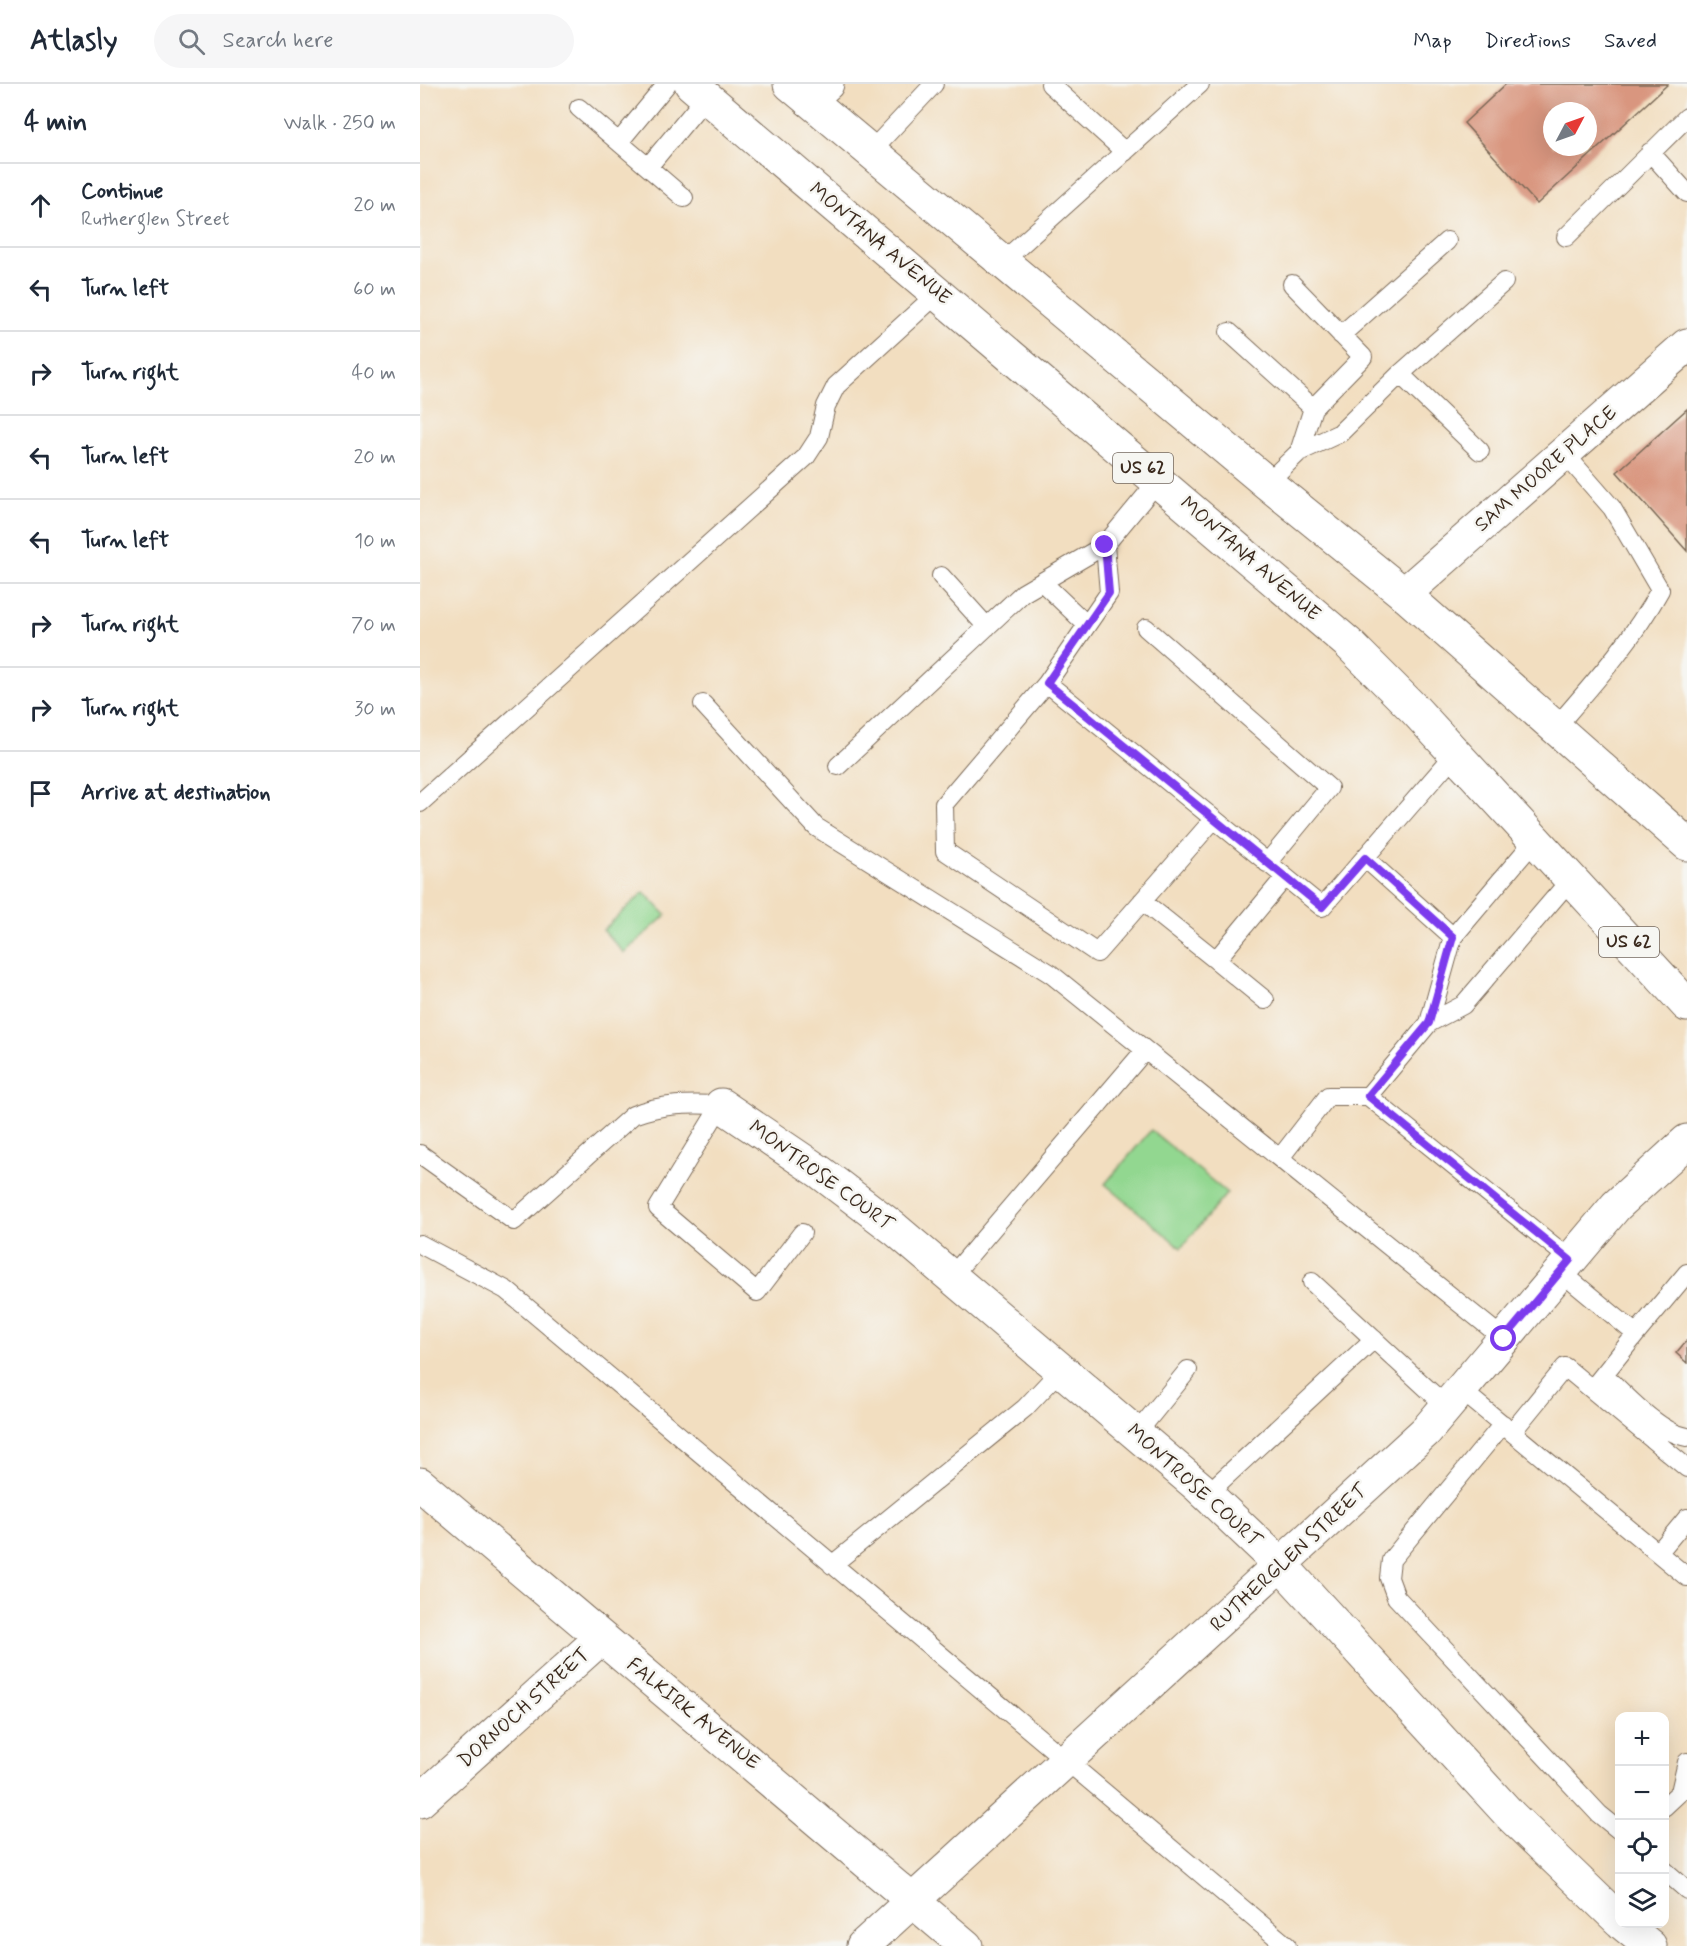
<!DOCTYPE html>
<meta charset="utf-8">
<style>
:root{--surface:#fff;--page:#f6f6f7;--text:#1f2937;--muted:#747a83;--line:#e0e1e3}
body{margin:0;font-family:Mynerve,sans-serif;background:var(--page);color:var(--text)}
.controls{position:absolute;right:18px;bottom:18px;display:grid;overflow:hidden;border-radius:12px;box-shadow:0 6px 24px #0002}
.controls button{width:54px;height:54px;display:grid;place-items:center;padding:0;border:0;border-bottom:2px solid var(--line);background:var(--surface);color:var(--text);font:30px sans-serif}
.compass{position:absolute;left:1123px;top:18px;width:54px;height:54px;border-radius:50%;background:var(--surface);box-shadow:0 6px 24px #0002;rotate:49deg}
.stop{position:absolute;width:18px;height:18px;margin:-14px;border:4px solid #7c3aed;border-radius:50%;background:#fff}
.stop.end{background:#7c3aed;border-color:#fff;box-shadow:0 2px 6px #0008}
.list{margin:0;padding:0;list-style:none}
h2{display:flex;justify-content:space-between;align-items:center;height:78px;margin:0;padding:0 24px;font-size:26px}
h2 small{font-size:20px;font-weight:400;color:var(--muted)}
.list li{display:grid;grid-template-columns:39px 1fr auto;gap:18px;align-items:center;box-sizing:border-box;height:84px;padding:0 24px;border-top:2px solid var(--line)}
.list b{display:block;font-size:22px;white-space:nowrap}
.list p{margin:0;font-size:20px;white-space:nowrap;color:var(--muted)}
.list em{font-size:20px;font-style:normal;color:var(--muted)}
.icon{flex:none;width:33px;height:33px;fill:none;stroke:currentColor;stroke-width:2;stroke-linecap:round;stroke-linejoin:round}
.map{position:relative;flex:none;width:1267px;height:1862px;overflow:hidden}
header{display:flex;align-items:center;gap:36px;box-sizing:border-box;height:84px;padding:0 30px;background:var(--surface);border-bottom:2px solid var(--line)}
header strong{font-size:28px}
nav{display:flex;gap:33px;margin-inline-start:auto;font-size:21px}
.search{width:420px;height:54px;background:var(--page);display:flex;align-items:center;gap:15px;box-sizing:border-box;padding:0 21px;border-radius:33px;color:var(--muted);font-size:22px}
main{display:flex}
aside{flex:1;background:var(--surface)}
.map>svg:first-child{display:block}
</style>
<header>
<strong>Atlasly</strong>
<div class="search"><svg class="icon" aria-label="search" viewBox="0 0 24 24"><circle cx="10" cy="10" r="6"/><path d="M15 15l6 6"/></svg>Search here</div>
<nav><a>Map</a><a>Directions</a><a>Saved</a></nav>
</header>
<main>
<aside>
<h2>4 min<small>Walk · 250 m</small></h2>
<ul class="list">
<li><svg class="icon" aria-label="ahead" viewBox="0 0 24 24"><path d="M12 20V5M6 11l6-6 6 6"/></svg><div><b>Continue</b><p>Rutherglen Street</p></div><em>20 m</em></li>
<li><svg class="icon" aria-label="left" viewBox="0 0 24 24"><path d="M17 20v-9H6M10 6l-5 5 5 5"/></svg><div><b>Turn left</b></div><em>60 m</em></li>
<li><svg class="icon" aria-label="right" viewBox="0 0 24 24"><path d="M7 20v-9h11M14 6l5 5-5 5"/></svg><div><b>Turn right</b></div><em>40 m</em></li>
<li><svg class="icon" aria-label="left" viewBox="0 0 24 24"><path d="M17 20v-9H6M10 6l-5 5 5 5"/></svg><div><b>Turn left</b></div><em>20 m</em></li>
<li><svg class="icon" aria-label="left" viewBox="0 0 24 24"><path d="M17 20v-9H6M10 6l-5 5 5 5"/></svg><div><b>Turn left</b></div><em>10 m</em></li>
<li><svg class="icon" aria-label="right" viewBox="0 0 24 24"><path d="M7 20v-9h11M14 6l5 5-5 5"/></svg><div><b>Turn right</b></div><em>70 m</em></li>
<li><svg class="icon" aria-label="right" viewBox="0 0 24 24"><path d="M7 20v-9h11M14 6l5 5-5 5"/></svg><div><b>Turn right</b></div><em>30 m</em></li>
<li><svg class="icon" aria-label="arrive" viewBox="0 0 24 24"><path d="M6 21V4h12l-3 4 3 4H6"/></svg><div><b>Arrive at destination</b></div></li>
</ul>
</aside>
<div class="map">
<svg width="1267" height="1862" viewBox="0 0 1267 1862">
<rect width="100%" height="100%" fill="#f6f6f2"/>
<filter id="ink" filterUnits="userSpaceOnUse"><feTurbulence type="fractalNoise" baseFrequency=".0167" numOctaves="2"/><feDisplacementMap in="SourceGraphic" scale="12" xChannelSelector="R" yChannelSelector="G"/><feConvolveMatrix kernelMatrix="1 2 1 2 8 2 1 2 1" color-interpolation-filters="sRGB"/></filter>
<filter id="wash" filterUnits="userSpaceOnUse"><feTurbulence type="fractalNoise" baseFrequency=".008" numOctaves="4" result="noise"/><feDisplacementMap in="SourceGraphic" scale="24" xChannelSelector="R" yChannelSelector="G"/><feGaussianBlur stdDeviation="1.35" result="paint"/><feColorMatrix in="noise" values="0 0 0 0 0 0 0 0 0 0 0 0 0 0 0 0 0 1.4 0 .05"/><feComposite in="paint" operator="in"/></filter>
<g filter="url(#wash)">
<rect width="100%" height="100%" fill="#f2dec0"/>
<path fill="#92d790" stroke="#668057" stroke-width="1.5" d="M224,808L246,831L204,869L183,846Z
M731,1046L807,1109L761,1164L685,1100Z"/>
<g id="blocks">
<path fill="#d9967f" fill-rule="evenodd" d="M1086,0H1248L1117,120L1044,39ZM1132,27H1168V63H1132Z
M1267,325V467L1197,388Z
M1267,1256V1279L1256,1269Z"/>
</g>
</g>
<g filter="url(#ink)">
<use href="#blocks" fill-opacity="0" stroke="#7b6957" stroke-width="1.5"/>
<g fill="none" stroke-linecap="round" stroke-linejoin="round">
<g stroke="#7b6957" stroke-width="20">
<path id="lane" d="M630,0L705,68
M159,24L264,114
M199,58L247,0
M450,68L514,0
M1230,68L1267,109
M228,83L286,13
M1146,153L1267,33
M582,178L780,0
M809,248L893,324
M921,251L1027,157
M980,290L1060,367
M879,368L920,349L980,290L1084,198
M847,399L879,368L893,324L943,273L872,200
M685,461L689,509L627,599L902,823L1035,670
M521,492L567,543
M622,498L667,541
M726,544L909,704L847,779
M627,599L524,720L525,767L677,869L794,735
M283,620L396,743L631,890L1084,1255
M1135,644C1173,600 1212,557 1240,506L1192,424L1144,369
M418,682L603,509L685,461L738,397
M0,719L386,373L399,353L406,322L416,302L517,210
M945,774L1033,853
M722,817L796,876L865,793
M796,876L845,916
M1009,939L1033,853L1115,756
M0,1070L94,1137L213,1031C243,1019 269,1020 301,1021L238,1124L337,1208L382,1149
M860,1074L908,1012H948
M0,1160L86,1206L867,1862
M1151,1176L948,1012L1009,939L1043,921L1151,795
M1141,1188L1216,1250L1267,1189
M531,1193L725,966
M892,1198L1027,1323
M1184,1291C1205,1310 1239,1349 1267,1353
M1176,1300L1216,1250
M1041,1306L1267,1493
M1083,1340L971,1476L969,1494L976,1513L1179,1730L1200,1747
M1092,1348L1145,1283L1267,1384
M716,1350L768,1286
M787,1410L954,1255
M1238,1469L1267,1434
M412,1481L605,1324L640,1287
M1260,1708L1267,1678
M1244,1723L1260,1708L1267,1705
M1244,1786L1267,1806"/>
</g>
<g stroke="#7b6957" stroke-width="35">
<path id="street" d="M389,16L407,0
M984,510L1267,261
M301,1021L400,1088L475,1145L779,1403L861,1481L1091,1732L1200,1837
M0,1400C181,1555 365,1707 546,1862
M0,1717L181,1554
M1203,1840L1230,1862
M443,1862L1006,1347L1196,1122L1267,1057"/>
</g>
<g stroke="#7b6957" stroke-width="35">
<path id="highway" d="M271,0L928,559L995,626L1267,921
M370,0L847,399L984,510L1267,760"/>
</g>
<use href="#lane" stroke="#fff" stroke-width="18"/>
<use href="#street" stroke="#fff" stroke-width="33"/>
<use href="#highway" stroke="#fff" stroke-width="33"/>
</g>
</g>
<g fill="none" stroke-linecap="round" stroke-linejoin="round" filter="url(#ink)">
<path stroke="#7c3aed" stroke-width="8" d="M685,461L689,509L627,599L902,823L945,774L1033,853L1009,939L948,1012L1150,1176L1084,1255"/>
</g>
<g text-anchor="middle" dominant-baseline="central" stroke-width="5" stroke-linejoin="round" paint-order="stroke">
<g fill="#f6f6f2" stroke="#73675e" stroke-width="1.5">
<rect x="693" y="369" width="60" height="30" rx="4.5"/>
<rect x="1179" y="843" width="60" height="30" rx="4.5"/>
</g>
<g font-size="18" font-weight="bold" fill="#3b2a1e">
<text x="723" y="384">US 62</text>
<text x="1209" y="858">US 62</text>
</g>
<g font-size="20" fill="#3b2a1e" stroke="#f6f6f2">
<text transform="translate(460 160) rotate(40)">MONTANA AVENUE</text>
<text transform="translate(1126 385) rotate(-41)">SAM MOORE PLACE</text>
<text transform="translate(830 475) rotate(41)">MONTANA AVENUE</text>
<text transform="translate(401 1092) rotate(36)">MONTROSE COURT</text>
<text transform="translate(774 1402) rotate(42)">MONTROSE COURT</text>
<text transform="translate(869 1474) rotate(-43)">RUTHERGLEN STREET</text>
<text transform="translate(104 1624) rotate(-42)">DORNOCH STREET</text>
<text transform="translate(273 1630) rotate(39)">FALKIRK AVENUE</text>
</g>
</g>
</svg>
<div class="controls">
<button>+</button>
<button>−</button>
<button><svg class="icon" aria-label="locate" viewBox="0 0 24 24"><circle cx="12" cy="12" r="6"/><path d="M12 2v4M12 18v4M2 12h4M18 12h4"/></svg></button>
<button><svg class="icon" aria-label="layers" viewBox="0 0 24 24"><path d="M12 4l9 5-9 5-9-5zM3 14l9 5 9-5"/></svg></button>
</div>
<svg class="compass" viewBox="-18 -18 36 36"><path d="M0-13l5 13h-10z" fill="#e53935"/><path d="M0 13l5-13h-10z" fill="#747a83"/></svg>
<div class="stop" style="left:1084px;top:1255px"></div>
<div class="stop end" style="left:685px;top:461px"></div>
</div>
</main>
